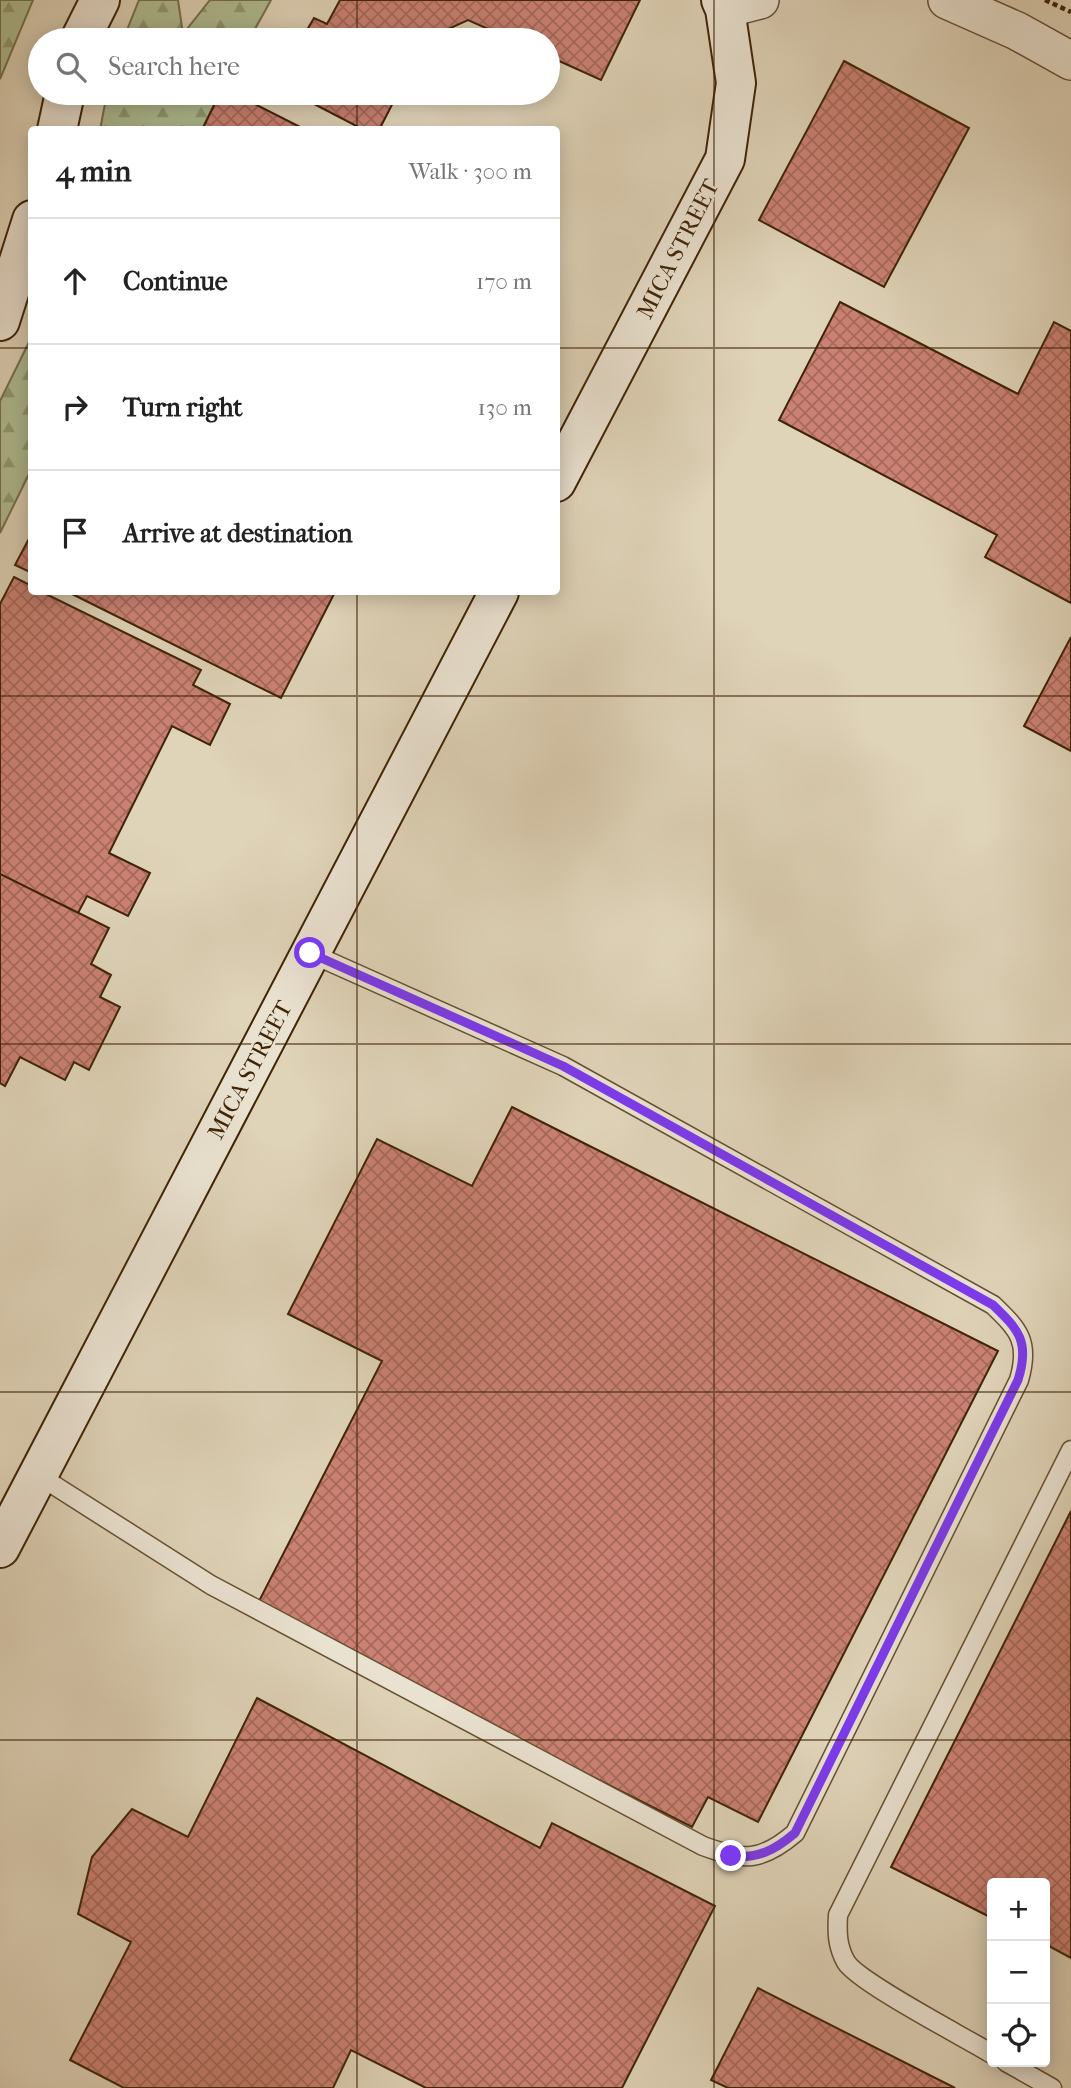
<!DOCTYPE html>
<meta charset="utf-8">
<style>
:root{--surface:#fff;--page:#f6f6f6;--text:#222;--muted:#767676;--line:#e0e0e0}
body{margin:0;font-family:"IM FELL French Canon",serif;background:var(--page);color:var(--text)}
.controls{position:absolute;right:21px;bottom:21px;display:grid;overflow:hidden;border-radius:7px;box-shadow:0 4px 18px #0003}
.controls button{width:63px;height:63px;display:grid;place-items:center;padding:0;border:0;border-bottom:2px solid var(--line);background:var(--surface);color:var(--text);font:35px sans-serif}
.stop{position:absolute;width:21px;height:21px;margin:-16px;border:5px solid #7c3aed;border-radius:50%;background:#fff}
.stop.end{background:#7c3aed;border-color:#fff;box-shadow:0 2px 7px #0008}
.list{margin:0;padding:0;list-style:none}
h2{display:flex;justify-content:space-between;align-items:center;height:91px;margin:0;padding:0 28px;font-size:30px}
h2 small{font-size:23px;font-weight:400;color:var(--muted)}
.list li{display:grid;grid-template-columns:46px 1fr auto;gap:21px;align-items:center;box-sizing:border-box;height:126px;padding:0 28px;border-top:2px solid var(--line)}
.list b{display:block;font-size:26px;white-space:nowrap}
.list em{font-size:23px;font-style:normal;color:var(--muted)}
.icon{flex:none;width:38px;height:38px;fill:none;stroke:currentColor;stroke-width:2;stroke-linecap:round;stroke-linejoin:round}
.map{position:relative;flex:none;width:1071px;height:2088px;overflow:hidden}
.search{position:absolute;background:var(--surface);box-shadow:0 4px 18px #0003;left:28px;top:28px;width:532px;height:77px;display:flex;align-items:center;gap:18px;box-sizing:border-box;padding:0 24px;border-radius:38px;color:var(--muted);font-size:26px}
.panel{position:absolute;background:var(--surface);box-shadow:0 4px 18px #0003;left:28px;top:126px;width:532px;height:469px;border-radius:7px}
.map>svg:first-child{display:block}
</style>
<div class="map">
<svg width="1071" height="2088" viewBox="0 0 1071 2088">
<defs>
<pattern id="forest-firs" width="22" height="20" patternUnits="userSpaceOnUse" patternTransform="scale(1.75)"><rect width="22" height="20" fill="#afbd92"/><path d="M5 1l3.5 6h-7zM16 11l3.5 6h-7z" fill="#909975"/></pattern>
<pattern id="building-cross-hatch" width="8" height="8" patternUnits="userSpaceOnUse" patternTransform="scale(1.75)"><rect width="8" height="8" fill="#cb8173"/><path d="M0 0l8 8M0 8l8-8" fill="none" stroke="#a6695c"/></pattern>
</defs>
<rect width="100%" height="100%" fill="#dfd3b8"/>
<filter id="stains"><feTurbulence type="fractalNoise" baseFrequency=".00286" numOctaves="4"/><feColorMatrix values="0 0 0 0 .2 0 0 0 0 .09 0 0 0 0 .02 0 0 0 .5 -.17"/></filter>
<radialGradient id="worn" r=".72"><stop offset=".6" stop-color="#630" stop-opacity="0"/><stop offset="1" stop-color="#630" stop-opacity=".3"/></radialGradient>
<path fill="url(#forest-firs)" stroke="#77704c" stroke-width="2" d="M0,0H33L0,79Z
M139,0H178L183,34L210,0H271L249,40H123Z
M107,93H220L202,129L100,130Z
M31,338V470L0,533V401Z"/>
<path fill="url(#building-cross-hatch)" stroke="#3f2406" stroke-width="2" d="M340,0H640L601,80L548,56V40H513L468,20L424,40H301L314,18L327,24Z
M844,61L969,128L884,287L759,220Z
M220,93H233L306,130H202Z
M293,93H398L379,130H364Z
M840,302L1018,394L1054,322L1071,331V603L985,557L997,535L779,420Z
M32,533V573L15,565Z
M14,577L32,586V592H42L201,670L193,685L230,704L210,745L172,726L109,853L150,873L128,916L87,896L78,913L0,874V604Z
M68,592H335L281,698Z
M1071,637V751L1024,726Z
M0,874L109,928L91,964L111,975L100,997L120,1007L89,1070L74,1062L65,1080L20,1057L5,1086L0,1083Z
M512,1107L998,1351L758,1822L708,1797L692,1827L256,1607L382,1361L288,1314L377,1139L472,1186Z
M1071,1511V1958L1045,1944V1883H992V1918L891,1867Z
M257,1698L540,1848L552,1823L715,1906L622,2088H426L351,2050L333,2088H124L70,2060L131,1942L78,1914L92,1857L132,1809L188,1837Z
M758,1988L955,2088H728L711,2080Z"/>
<g fill="none" stroke-linecap="round" stroke-linejoin="round">
<g stroke="#675032" stroke-width="21">
<path id="lane" d="M38,1475L211,1585L703,1846C744,1861 761,1862 795,1833L1019,1380C1030,1342 1019,1330 993,1305L563,1066L310,953
M992,2054C966,2038 858,1982 846,1962C837,1946 837,1932 838,1915L1071,1450
M1006,2062L1052,2088"/>
</g>
<g stroke="#675032" stroke-width="40">
<path id="street" d="M947,0L1017,31L1071,61
M725,9L760,0"/>
</g>
<g stroke="#3f2406" stroke-width="42">
<path id="secondary" d="M80,40L100,0
M57,130L65,93
M0,321L32,220
M556,482L725,159L736,83L725,9L721,0
M0,1548L499,592"/>
</g>
<path stroke="#3f2406" stroke-width="4.5" stroke-dasharray="5 3.5" stroke-linecap="butt" d="M1045,0L1071,12"/>
<use href="#lane" stroke="#eae2d1" stroke-width="18"/>
<use href="#street" stroke="#eae2d1" stroke-width="37"/>
<use href="#secondary" stroke="#eae2d1" stroke-width="38"/>
</g>
<g fill="none" stroke-linecap="round" stroke-linejoin="round">
<path stroke="#7c3aed" stroke-width="9" d="M310,953L563,1066L993,1305C1019,1330 1030,1342 1018,1380L795,1833C775,1850 758,1859 731,1856"/>
</g>
<path fill="none" stroke="#3f2406" stroke-width="2" stroke-opacity="0.55" d="M357,0V40M714,0V2088M357,93V130M0,348H32M556,348H1071M357,592V2088M0,696H1071M0,1044H1071M0,1392H1071M0,1740H1071"/>
<g text-anchor="middle" dominant-baseline="central" stroke-width="5" stroke-linejoin="round" paint-order="stroke">
<g font-size="23" fill="#3f2406" stroke="#eae2d1">
<text transform="translate(678 249) rotate(-63)">MICA STREET</text>
<text transform="translate(250 1070) rotate(-62)">MICA STREET</text>
</g>
</g>
<rect width="100%" height="100%" filter="url(#stains)"/>
<rect width="100%" height="100%" fill="url(#worn)"/>
</svg>
<div class="controls">
<button>+</button>
<button>−</button>
<button><svg class="icon" aria-label="locate" viewBox="0 0 24 24"><circle cx="12" cy="12" r="6"/><path d="M12 2v4M12 18v4M2 12h4M18 12h4"/></svg></button>
</div>
<div class="stop" style="left:310px;top:953px"></div>
<div class="stop end" style="left:731px;top:1856px"></div>
<div class="search"><svg class="icon" aria-label="search" viewBox="0 0 24 24"><circle cx="10" cy="10" r="6"/><path d="M15 15l6 6"/></svg>Search here</div>
<section class="panel">
<h2>4 min<small>Walk · 300 m</small></h2>
<ul class="list">
<li><svg class="icon" aria-label="ahead" viewBox="0 0 24 24"><path d="M12 20V5M6 11l6-6 6 6"/></svg><div><b>Continue</b></div><em>170 m</em></li>
<li><svg class="icon" aria-label="right" viewBox="0 0 24 24"><path d="M7 20v-9h11M14 6l5 5-5 5"/></svg><div><b>Turn right</b></div><em>130 m</em></li>
<li><svg class="icon" aria-label="arrive" viewBox="0 0 24 24"><path d="M6 21V4h12l-3 4 3 4H6"/></svg><div><b>Arrive at destination</b></div></li>
</ul>
</section>
</div>
